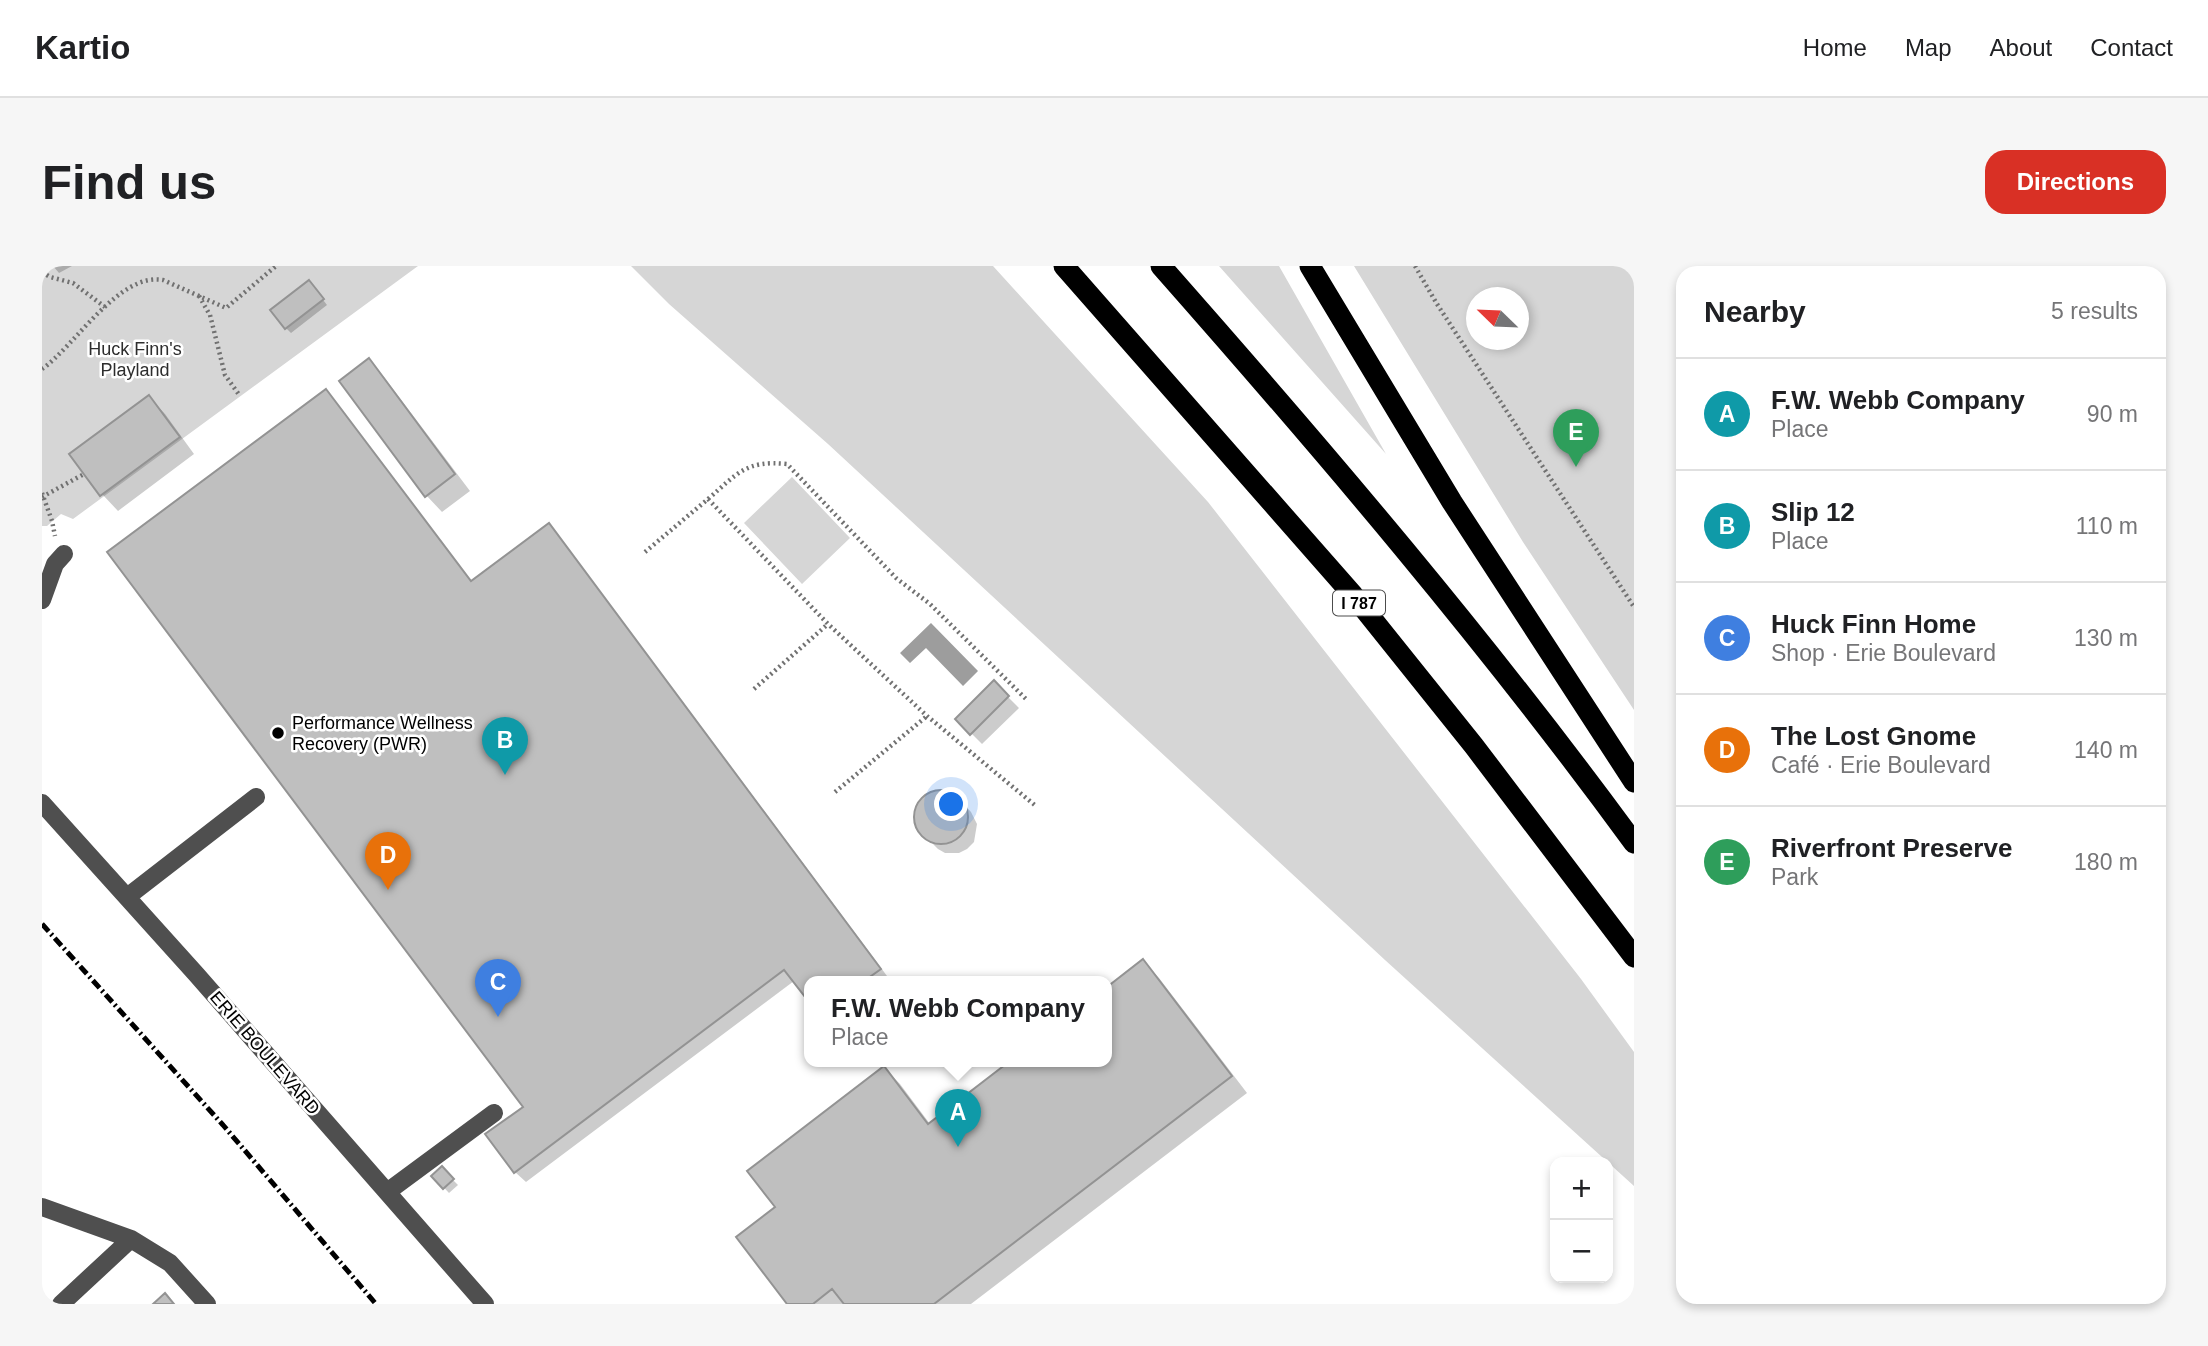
<!DOCTYPE html>
<meta charset="utf-8">
<style>
:root{--surface:#fff;--page:#f6f6f6;--text:#202124;--muted:#757577;--line:#e0e0e0;--accent:#d93025}
body{margin:0;font-family:Arial,sans-serif;background:var(--page);color:var(--text)}
.controls{position:absolute;right:21px;bottom:21px;display:grid;overflow:hidden;border-radius:14px;box-shadow:0 4px 10px #0003}
.controls button{width:63px;height:63px;display:grid;place-items:center;padding:0;border:0;border-bottom:2px solid var(--line);background:var(--surface);color:var(--text);font:35px sans-serif}
.compass{position:absolute;left:1424px;top:21px;width:63px;height:63px;border-radius:50%;background:var(--surface);box-shadow:0 4px 10px #0003;rotate:293deg}
.you{position:absolute;left:910px;top:539px;width:24px;height:24px;margin:-18px;border:5px solid #fff;border-radius:50%;background:#1a73e8;box-shadow:0 0 0 10px #1a73e833}
.badge{display:grid;place-items:center;width:46px;height:46px;border-radius:50%;background:var(--accent);color:#fff;font-size:23px;font-weight:700}
.pin{position:absolute;translate:-50% -58px;filter:drop-shadow(0 2px 4px #0008)}
.pin::after{content:'';position:absolute;top:37px;width:24px;height:21px;background:inherit;clip-path:polygon(0 0,100% 0,50% 100%)}
.popup{position:absolute;left:762px;top:710px;width:308px;height:91px;box-sizing:border-box;display:grid;place-content:center;border-radius:14px;background:var(--surface);filter:drop-shadow(0 2px 5px #0005);font-size:23px;white-space:nowrap;color:var(--muted)}
.popup b{font-size:26px;color:var(--text)}
.popup::after{content:'';position:absolute;left:50%;top:100%;margin-left:-14px;border:14px solid transparent;border-top-color:var(--surface)}
.list{margin:0;padding:0;list-style:none}
h2{display:flex;justify-content:space-between;align-items:center;height:91px;margin:0;padding:0 28px;font-size:30px}
h2 small{font-size:23px;font-weight:400;color:var(--muted)}
.list li{display:grid;grid-template-columns:46px 1fr auto;gap:21px;align-items:center;box-sizing:border-box;height:112px;padding:0 28px;border-top:2px solid var(--line)}
.list b{display:block;font-size:26px;white-space:nowrap}
.list p{margin:0;font-size:23px;white-space:nowrap;color:var(--muted)}
.list em{font-size:23px;font-style:normal;color:var(--muted)}
.map{position:relative;flex:none;width:1592px;height:1038px;overflow:hidden;border-radius:21px}
header{display:flex;align-items:center;gap:42px;box-sizing:border-box;height:98px;padding:0 35px;background:var(--surface);border-bottom:2px solid var(--line)}
header strong{font-size:33px}
nav{display:flex;gap:38px;margin-inline-start:auto;font-size:24px}
.intro{display:flex;align-items:center;justify-content:space-between;box-sizing:border-box;height:168px;padding:0 42px}
h1{margin:0;font-size:49px}
.button{padding:18px 32px;border-radius:21px;background:var(--accent);color:#fff;font-size:24px;font-weight:700}
main{display:flex;gap:42px;padding:0 42px}
aside{flex:1;background:var(--surface);border-radius:21px;box-shadow:0 4px 10px #0003}
.map>svg:first-child{display:block}
</style>
<header>
<strong>Kartio</strong>
<nav><a>Home</a><a>Map</a><a>About</a><a>Contact</a></nav>
</header>
<div class="intro"><h1>Find us</h1><a class="button">Directions</a></div>
<main>
<div class="map">
<svg width="1592" height="1038" viewBox="0 0 1592 1038">
<rect width="100%" height="100%" fill="#fff"/>
<path fill="#d6d6d6" fill-rule="evenodd" d="M0,0H376L31,253L19,248L5,260H0Z
M589,0H951L1166,236L1539,713L1592,786V920L1343,694L786,178L627,38Z
M1177,0H1237L1344,188Z
M1312,0H1592V444L1481,276ZM1434,32H1476V74H1434Z
M750,211L808,272L760,318L702,257Z"/>
<path fill="#9d9d9d" d="M889,357L936,405L921,420L884,382L868,397L858,387Z"/>
<path fill="#0003" d="M11,0H30L17,7Z
M271,21L285,39L249,67L244,62Z
M326,95L342,111L428,225L400,246L384,229Z
M107,131L123,148L152,188L76,245L60,228Z
M294,136L430,316L506,260L517,270L848,714L767,715V733L752,715L484,916L473,906L483,841Z
M952,417L977,442L940,478L915,453Z
M903,526L918,534L929,546L935,558L932,576L925,583L917,587H903L896,583L884,571L875,557V543L881,534L889,528Z
M1101,696L1117,712L1205,827L929,1038H747L735,942L842,802L858,818L888,858L1065,795V723Z
M400,903L416,919L407,927L391,910Z"/>
<path fill="#bfbfbf" stroke="#939393" stroke-width="2" d="M267,14L282,33L243,63L228,44Z
M327,92L413,208L383,231L297,115Z
M284,123L429,315L507,257L839,703L822,715H767V736L742,704L472,907L443,868L481,841L65,286Z
M107,129L138,171L58,230L27,188Z
M952,414L967,430L928,469L913,453Z
M872 551a27 27 0 1 1 54 0a27 27 0 1 1-54 0Z
M1101,693L1190,810L892,1038H802L790,1023L771,1038H745L694,971L733,941L705,905L842,800L886,858L968,795H1065V721Z
M400,900L412,913L401,923L389,910Z
M123,1027L132,1038H111Z"/>
<g fill="none" stroke-linecap="round" stroke-linejoin="round">
<path stroke="#717171" stroke-width="4.5" stroke-dasharray="2 3.5" stroke-linecap="butt" d="M1373,0L1395,38L1592,341
M0,6L8,11L31,17L63,41
M157,30L168,49L183,109L198,130
M0,103C33,80 77,6 121,14L184,42L234,0
M0,227L10,255L13,270
M0,231L42,208
M666,233C696,207 704,194 745,198L854,312L888,338L986,435
M603,286L666,233L786,358L885,450L994,540
M712,423L786,358
M793,526L885,450"/>
<path stroke="#4f4f4f" stroke-width="18" d="M0,334L13,298L22,288
M0,537L154,708L443,1038
M85,631L214,531
M345,926L452,847
M0,941L89,973L128,997L165,1038
M19,1038L89,973"/>
<path stroke="#000" stroke-width="21" d="M1022,0L1311,329L1432,480L1592,691
M1119,0C1284,187 1445,376 1592,577
M1268,0L1410,236L1592,516"/>
<path stroke="#000" stroke-width="5" stroke-dasharray="10 3.5 2 3.5" stroke-linecap="butt" d="M0,658L181,859L334,1038"/>
</g>
<circle fill="#000" stroke="#fff" stroke-width="2.5" cx="236" cy="467" r="7"/>
<g text-anchor="middle" dominant-baseline="central" stroke-width="5" stroke-linejoin="round" paint-order="stroke">
<rect fill="#fff" stroke="#4c4c4c" stroke-width="2" x="1291" y="324.5" width="52" height="25" rx="5"/>
<g font-size="16" font-weight="bold" fill="#000">
<text x="1317" y="337">I 787</text>
</g>
<g font-size="18" fill="#2d2d2d" stroke="#fff">
<text x="93" y="83">Huck Finn's<tspan x="93" dy="21">Playland</tspan></text>
</g>
<g font-size="18" fill="#000" stroke="#fff" text-anchor="start">
<text x="250" y="457">Performance Wellness<tspan x="250" dy="21">Recovery (PWR)</tspan></text>
</g>
<g font-size="18" fill="#000" stroke="#fff">
<text transform="translate(223 787) rotate(49)">ERIE BOULEVARD</text>
</g>
</g>
</svg>
<div class="controls">
<button>+</button>
<button>−</button>
</div>
<svg class="compass" viewBox="-18 -18 36 36"><path d="M0-13l5 13h-10z" fill="#e53935"/><path d="M0 13l5-13h-10z" fill="#757577"/></svg>
<div class="you"></div>
<div class="pin badge" style="left:916px;top:881px;background:#0f9aa8">A</div>
<div class="popup"><b>F.W. Webb Company</b>Place</div>
<div class="pin badge" style="left:463px;top:509px;background:#0f9aa8">B</div>
<div class="pin badge" style="left:456px;top:751px;background:#3f7fe0">C</div>
<div class="pin badge" style="left:346px;top:624px;background:#e8710a">D</div>
<div class="pin badge" style="left:1534px;top:201px;background:#2e9e5b">E</div>
</div>
<aside>
<h2>Nearby<small>5 results</small></h2>
<ul class="list">
<li><span class="badge" style="background:#0f9aa8">A</span><div><b>F.W. Webb Company</b><p>Place</p></div><em>90 m</em></li>
<li><span class="badge" style="background:#0f9aa8">B</span><div><b>Slip 12</b><p>Place</p></div><em>110 m</em></li>
<li><span class="badge" style="background:#3f7fe0">C</span><div><b>Huck Finn Home</b><p>Shop · Erie Boulevard</p></div><em>130 m</em></li>
<li><span class="badge" style="background:#e8710a">D</span><div><b>The Lost Gnome</b><p>Café · Erie Boulevard</p></div><em>140 m</em></li>
<li><span class="badge" style="background:#2e9e5b">E</span><div><b>Riverfront Preserve</b><p>Park</p></div><em>180 m</em></li>
</ul>
</aside>
</main>
